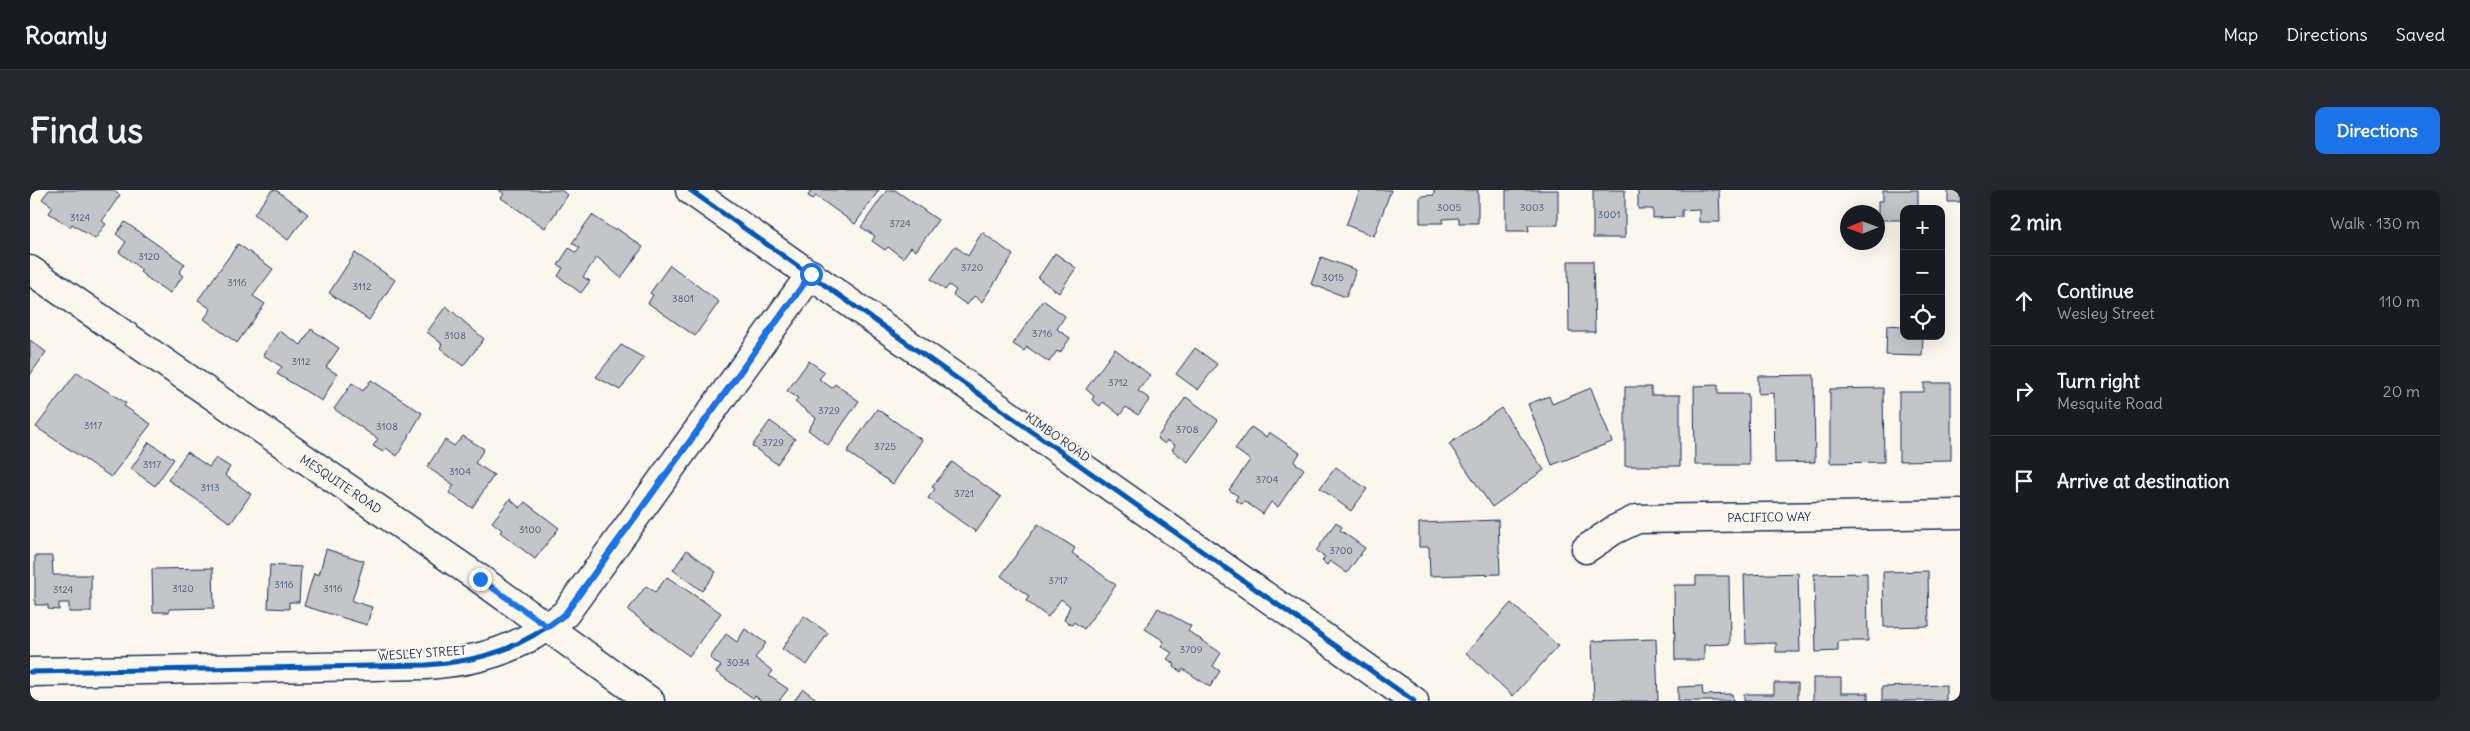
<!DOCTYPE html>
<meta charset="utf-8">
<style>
:root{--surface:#171b24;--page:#242831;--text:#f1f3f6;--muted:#9ea1a6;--line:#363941;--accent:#1a73e8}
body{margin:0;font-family:Delius,sans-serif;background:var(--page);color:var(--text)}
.controls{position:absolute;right:15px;top:15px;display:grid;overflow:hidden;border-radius:10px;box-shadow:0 5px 20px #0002}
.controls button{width:45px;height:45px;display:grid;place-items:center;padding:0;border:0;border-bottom:1px solid var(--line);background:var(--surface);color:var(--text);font:25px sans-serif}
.compass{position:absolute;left:1810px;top:15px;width:45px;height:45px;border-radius:50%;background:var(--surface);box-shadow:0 5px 20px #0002;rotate:269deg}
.stop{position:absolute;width:15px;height:15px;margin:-11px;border:4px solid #1a73e8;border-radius:50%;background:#fff}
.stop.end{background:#1a73e8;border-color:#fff;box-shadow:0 1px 5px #0008}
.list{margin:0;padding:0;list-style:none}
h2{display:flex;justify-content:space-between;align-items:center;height:65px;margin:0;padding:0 20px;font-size:21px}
h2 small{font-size:16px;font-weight:400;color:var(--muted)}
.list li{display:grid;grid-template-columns:32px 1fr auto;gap:15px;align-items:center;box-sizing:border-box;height:90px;padding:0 20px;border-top:1px solid var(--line)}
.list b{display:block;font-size:19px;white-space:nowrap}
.list p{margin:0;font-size:16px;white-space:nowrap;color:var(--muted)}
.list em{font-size:16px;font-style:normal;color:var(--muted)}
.icon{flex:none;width:28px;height:28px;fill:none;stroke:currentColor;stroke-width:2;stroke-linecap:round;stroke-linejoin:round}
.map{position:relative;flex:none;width:1930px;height:511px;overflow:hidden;border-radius:10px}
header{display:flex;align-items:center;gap:30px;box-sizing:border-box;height:70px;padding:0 25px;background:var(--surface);border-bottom:1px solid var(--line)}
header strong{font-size:24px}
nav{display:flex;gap:28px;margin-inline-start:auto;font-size:18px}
.intro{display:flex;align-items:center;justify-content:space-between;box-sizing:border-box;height:120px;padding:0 30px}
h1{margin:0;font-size:35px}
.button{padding:12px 22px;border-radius:10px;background:var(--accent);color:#fff;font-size:18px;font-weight:700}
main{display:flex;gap:30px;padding:0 30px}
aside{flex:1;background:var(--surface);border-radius:10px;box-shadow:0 5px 20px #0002}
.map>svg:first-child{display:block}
</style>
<header>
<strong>Roamly</strong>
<nav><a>Map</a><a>Directions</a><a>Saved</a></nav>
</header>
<div class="intro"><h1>Find us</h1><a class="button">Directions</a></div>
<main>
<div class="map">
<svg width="1930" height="511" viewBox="0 0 1930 511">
<rect width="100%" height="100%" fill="#fbf7ec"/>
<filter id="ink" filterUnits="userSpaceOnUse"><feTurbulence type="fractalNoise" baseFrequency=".02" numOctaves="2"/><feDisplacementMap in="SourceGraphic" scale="10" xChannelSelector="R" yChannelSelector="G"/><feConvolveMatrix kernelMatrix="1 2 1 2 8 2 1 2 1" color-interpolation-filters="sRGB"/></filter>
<g filter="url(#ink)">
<path fill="#c3c5c9" stroke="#1b2f5e" d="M19,0H82L90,5L72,31L76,34L65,49L42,34L40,37L19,23L23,17L12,9Z
M242,0H246L278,24L258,50L224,24Z
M469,0H531L538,5L515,38L471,8L474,4Z
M779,0H849L825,34L786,6L783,9L778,6L781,1Z
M857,0H865L908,30L886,61L881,57L873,68L858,57L855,60L842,51L845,46L831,37Z
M1330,0H1361L1344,46L1316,35Z
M1404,0H1448V33H1429V28L1413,29V33H1390V6L1404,5Z
M1476,0H1528V35H1498L1499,41H1476Z
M1563,0H1595V48H1563Z
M1608,0H1689L1690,32H1669V19L1652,20V27L1623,28V19H1608Z
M1853,0H1888V19H1874V30H1848V11H1853Z
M1918,0H1930V12H1918Z
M562,25L584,40L586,38L613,57L591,88L567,67L553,87L560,91L551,103L528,86L533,78L528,75L539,58L546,63L550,58L542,53Z
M95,32L155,74L149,83L153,86L140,103L120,90L110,82L112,80L89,62L96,52L86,44Z
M952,42L983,65L952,112L944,106L937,115L923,105L926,100L919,95L915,100L901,89L925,56L938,66Z
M208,54L243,79L223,106L235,114L207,153L174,129L181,119L168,110Z
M325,63L365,90L339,130L299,103Z
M1025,63L1046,78L1029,103L1008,88Z
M1291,67L1326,80L1316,107L1281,94Z
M1538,71H1563L1565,142H1539Z
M640,75L689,112L665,146L618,113L623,105L620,103Z
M1013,110L1035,126L1027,139L1040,148L1030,163L1027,161L1019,172L997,157L994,161L983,154Z
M416,116L454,149L433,176L410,158L412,154L397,142Z
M1857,135L1874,136V146H1893L1892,166L1856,165Z
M281,139L309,158L296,177L307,184L292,211L247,184L252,177L233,165L249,141L271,155Z
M0,150L16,162L0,185Z
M591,155L614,168L590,200L566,187Z
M1165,158L1187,174L1168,200L1146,184Z
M1085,159L1120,185L1108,201L1120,209L1108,225L1096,217L1090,225L1073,212L1070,216L1062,210L1064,206L1056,199Z
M779,171L795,182L789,189L802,198L805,194L829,211L798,255L778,240L786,228L765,212L768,208L757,201Z
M47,182L96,213L94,216L121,234L81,287L6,237Z
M1784,185L1785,272L1745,273L1744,203L1728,204V186Z
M341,190L392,223L367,266L356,258L353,262L343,256L348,249L304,219L322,193L333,201Z
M1894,193H1921V270L1869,271V202H1894Z
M1688,195V204H1718L1719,275H1665L1664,196Z
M1595,197H1621V205H1650V276H1595Z
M1561,198L1582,252L1522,275L1498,214L1519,206L1522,214Z
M1853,198L1854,272L1800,273V199Z
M1156,207L1188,230L1158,272L1142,260L1145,255L1137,250L1135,254L1127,248Z
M1471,218L1514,280L1462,317L1419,254Z
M847,219L892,250L863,294L817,262Z
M740,231L765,249L747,274L722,256Z
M1221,237L1236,247L1239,242L1270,263L1264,272L1274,279L1248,317L1241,312L1233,324L1214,311L1212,314L1205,310L1208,306L1199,300L1220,270L1205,259Z
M433,246L454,259L445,273L464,285L442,318L419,303L424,295L397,277L415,250L424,256Z
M119,252L144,269L125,296L101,279Z
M157,262L179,277L186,268L200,277L195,285L221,304L201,333L138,290Z
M922,272L971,307L946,342L898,308L905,299L902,297Z
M1306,277L1337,299L1321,321L1290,298Z
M480,309L490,318L495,312L529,338L505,369L470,342L472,340L462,332Z
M1468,330L1470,384L1400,386L1399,357H1389V333Z
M1306,332L1312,337L1310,340L1335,358L1317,383L1300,371L1297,375L1292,371L1295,367L1286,361Z
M1008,334L1045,358L1042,363L1086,395L1054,439L1044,432L1042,435L1034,430L1040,416L1031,409L1018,427L996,411L999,406L971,386Z
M296,359L334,371L322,411L342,417L337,435L274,416L284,383L289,385Z
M657,360L686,382L672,401L643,380Z
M5,366H22L23,385H61V422H39V413H29V420L18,419V415H5Z
M240,375L271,377L269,412H259V419L238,418Z
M183,378L184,418L139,419V422H123L122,379Z
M1898,381L1899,436L1854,437L1853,382Z
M1768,383L1770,462H1746V453L1716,454L1714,385Z
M1837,383L1838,451H1808V461L1786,462L1784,384Z
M1666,386H1699L1700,454L1674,455V470H1645L1644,395H1666Z
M637,387L691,423L659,466L598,420L616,396L625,402Z
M1481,413L1528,456L1483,506L1436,463Z
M1128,418L1161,436L1158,441L1191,463L1183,476L1190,481L1180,497L1153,479L1151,482L1144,477L1145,474L1137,469L1142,463L1131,456L1134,451L1115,439Z
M774,426L798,443L777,475L752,459Z
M715,439L736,453L725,468L743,481L739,486L758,499L749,511H732L725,506L723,508L686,482L691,476L680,468L696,444L707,452Z
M1626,449L1628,511H1564L1562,451Z
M1783,488H1811V503H1838V511H1783Z
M1744,493H1768V511H1714V504H1744Z
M1916,495V511H1852V497Z
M1672,496L1673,505L1702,504L1703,511H1648V497Z
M773,499L789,511H764Z"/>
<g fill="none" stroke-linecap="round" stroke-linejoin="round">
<g stroke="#1b2f5e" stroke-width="31">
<path id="minor" d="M660,0L1384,511
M0,80L450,389L620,511
M1556,359L1584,340L1607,329L1930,324
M0,482L396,475C452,471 490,459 535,424L781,84"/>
</g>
<use href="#minor" stroke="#fbf7ec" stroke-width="28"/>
<g stroke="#fbf7ec" stroke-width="8">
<path id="cycleway" d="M660,0L1384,511
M0,482L396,475C452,471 490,459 535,424L781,84"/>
</g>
<use href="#cycleway" stroke="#0057b8" stroke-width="5"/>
</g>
</g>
<g fill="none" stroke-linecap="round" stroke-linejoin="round" filter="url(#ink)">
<path stroke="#1a73e8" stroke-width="6" d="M450,389L518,437L535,424L781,84"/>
</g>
<g text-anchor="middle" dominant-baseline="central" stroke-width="4" stroke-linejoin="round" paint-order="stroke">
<g font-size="10" fill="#455479">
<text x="1419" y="17">3005</text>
<text x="1502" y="17">3003</text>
<text x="1579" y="24">3001</text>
<text x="50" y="27">3124</text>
<text x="870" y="33">3724</text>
<text x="119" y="66">3120</text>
<text x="942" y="77">3720</text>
<text x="1303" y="87">3015</text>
<text x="207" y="92">3116</text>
<text x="332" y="96">3112</text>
<text x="653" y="108">3801</text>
<text x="1012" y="143">3716</text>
<text x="425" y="145">3108</text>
<text x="271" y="171">3112</text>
<text x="1088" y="192">3712</text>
<text x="799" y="220">3729</text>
<text x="63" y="235">3117</text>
<text x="357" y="236">3108</text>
<text x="1157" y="239">3708</text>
<text x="743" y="252">3729</text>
<text x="855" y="256">3725</text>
<text x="122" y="274">3117</text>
<text x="430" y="281">3104</text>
<text x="1237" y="289">3704</text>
<text x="180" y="297">3113</text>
<text x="934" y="303">3721</text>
<text x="500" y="339">3100</text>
<text x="1311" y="360">3700</text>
<text x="1028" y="390">3717</text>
<text x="254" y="394">3116</text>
<text x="153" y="398">3120</text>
<text x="303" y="398">3116</text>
<text x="33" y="399">3124</text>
<text x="1161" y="459">3709</text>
<text x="708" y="472">3034</text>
</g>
<g font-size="12" fill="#1b2f5e" stroke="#fbf7ec">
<text transform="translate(1028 247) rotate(35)">KIMBO ROAD</text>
<text transform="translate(311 294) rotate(34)">MESQUITE ROAD</text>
<text transform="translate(1739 327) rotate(-1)">PACIFICO WAY</text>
<text transform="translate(392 463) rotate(-4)">WESLEY STREET</text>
</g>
</g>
</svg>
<div class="controls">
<button>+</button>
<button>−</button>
<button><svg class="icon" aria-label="locate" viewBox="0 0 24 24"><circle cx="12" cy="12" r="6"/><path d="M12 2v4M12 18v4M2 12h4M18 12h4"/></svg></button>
</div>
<svg class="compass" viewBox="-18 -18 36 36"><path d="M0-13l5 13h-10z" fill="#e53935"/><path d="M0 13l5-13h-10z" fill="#9ea1a6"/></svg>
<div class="stop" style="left:781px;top:84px"></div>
<div class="stop end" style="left:450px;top:389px"></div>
</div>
<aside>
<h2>2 min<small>Walk · 130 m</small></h2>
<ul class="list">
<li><svg class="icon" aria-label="ahead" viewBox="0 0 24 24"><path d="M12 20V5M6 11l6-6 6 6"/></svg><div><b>Continue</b><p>Wesley Street</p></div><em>110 m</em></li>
<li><svg class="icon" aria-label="right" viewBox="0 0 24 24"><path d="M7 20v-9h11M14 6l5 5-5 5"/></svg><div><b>Turn right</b><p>Mesquite Road</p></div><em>20 m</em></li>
<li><svg class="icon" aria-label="arrive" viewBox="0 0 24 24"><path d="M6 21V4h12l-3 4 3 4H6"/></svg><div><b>Arrive at destination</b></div></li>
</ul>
</aside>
</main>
